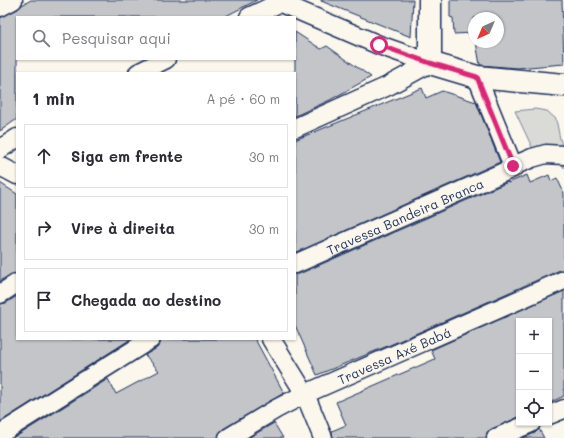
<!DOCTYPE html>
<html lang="pt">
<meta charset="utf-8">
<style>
:root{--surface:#fff;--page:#f2f2f3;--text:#2b2b33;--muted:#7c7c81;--line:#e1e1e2}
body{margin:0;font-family:Mali,sans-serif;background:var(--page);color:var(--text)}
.controls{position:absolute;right:12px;bottom:12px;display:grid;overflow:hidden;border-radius:0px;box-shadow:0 1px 3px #0004}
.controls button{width:36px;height:36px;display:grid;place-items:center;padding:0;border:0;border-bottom:1px solid var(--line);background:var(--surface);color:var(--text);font:20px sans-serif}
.compass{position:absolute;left:468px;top:12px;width:36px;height:36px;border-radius:50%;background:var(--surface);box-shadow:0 1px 3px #0004;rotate:224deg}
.stop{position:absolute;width:12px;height:12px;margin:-9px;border:3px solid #db2777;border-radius:50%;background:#fff}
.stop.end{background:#db2777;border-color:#fff;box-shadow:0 1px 4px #0008}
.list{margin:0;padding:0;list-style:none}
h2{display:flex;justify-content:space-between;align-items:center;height:52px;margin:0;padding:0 16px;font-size:17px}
h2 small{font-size:13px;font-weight:400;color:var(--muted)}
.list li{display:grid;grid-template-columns:26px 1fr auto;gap:12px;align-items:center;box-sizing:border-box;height:64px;margin:0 8px 8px;padding:0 8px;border:1px solid var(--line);border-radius:0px}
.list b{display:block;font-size:15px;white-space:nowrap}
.list em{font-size:13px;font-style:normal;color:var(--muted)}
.icon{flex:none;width:22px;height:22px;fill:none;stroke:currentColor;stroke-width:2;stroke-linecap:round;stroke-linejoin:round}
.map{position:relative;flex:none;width:564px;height:438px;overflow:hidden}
.search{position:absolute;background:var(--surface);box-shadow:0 1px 3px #0004;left:16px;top:16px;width:280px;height:44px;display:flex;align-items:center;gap:10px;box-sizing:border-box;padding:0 14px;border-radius:0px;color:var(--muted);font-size:15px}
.panel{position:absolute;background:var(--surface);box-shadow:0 1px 3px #0004;left:16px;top:72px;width:280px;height:268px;border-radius:0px}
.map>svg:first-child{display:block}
</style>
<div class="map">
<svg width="564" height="438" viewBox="0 0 564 438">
<rect width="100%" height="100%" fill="#fbf7ec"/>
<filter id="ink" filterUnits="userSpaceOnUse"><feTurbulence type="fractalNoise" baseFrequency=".025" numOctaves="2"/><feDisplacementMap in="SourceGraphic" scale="8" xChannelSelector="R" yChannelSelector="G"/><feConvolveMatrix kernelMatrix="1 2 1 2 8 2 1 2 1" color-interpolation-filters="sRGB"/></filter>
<g filter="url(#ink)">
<path fill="#dadad7" stroke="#7a849a" d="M535,109L547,111L556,119L560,139L564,151V168L557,152L538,160L515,111Z"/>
<path fill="#c3c5c9" stroke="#1b2f5e" d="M31,0H257L224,17H17V119L0,131V18L18,9L22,5Z
M321,0H413L411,37L321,1Z
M450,0H562L564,64L517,68L480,65L476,42H498V18H474V33L454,34L453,18L450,17Z
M295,32L321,49L327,46L371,77L330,100L295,116Z
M422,88L426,98L442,91L476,102L500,162L295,253V140Z
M527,175L530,183L549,175L551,181L557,178L564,193V270H560L390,345L317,375L295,325V274H299L508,182V183Z
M0,183L17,194V273L11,274L0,281Z
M564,291V396L549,403V321H519V417L492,429L487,432L486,438H333L332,431L346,425L336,402L435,359L431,350Z
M17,296V339H131L0,422V304L6,303Z
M161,339H255L284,393L223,429L219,433L218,438H18L17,436L108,379L116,394L159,371L145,355L157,348L160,344Z
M274,423L283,438H248Z
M539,429L544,438H523L535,433Z"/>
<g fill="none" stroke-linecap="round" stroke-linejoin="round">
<g stroke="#1b2f5e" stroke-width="21">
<g id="street">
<path d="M274,0L379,45L430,63"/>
<path d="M0,7L13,0"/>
<path d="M249,17L281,2"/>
<path d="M138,73L166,59"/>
<path d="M295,128L388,86L430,63"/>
<path d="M0,149L17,138"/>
<path d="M0,166L17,175"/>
<path d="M513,166L532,158L546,154L564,155"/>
<path id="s1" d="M295,264L513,168V166L477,77"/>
<path d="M0,294L17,283"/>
<path d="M271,339L305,394L323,438"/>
<path d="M549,415L564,409"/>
<path d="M0,434L151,339"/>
<path id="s2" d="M228,438L276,409L305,394L564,280"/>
<path d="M496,438L531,423"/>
</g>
</g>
<g stroke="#1b2f5e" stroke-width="25">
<path id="secondary" d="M430,0V63L477,77L564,85"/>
</g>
<use href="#street" stroke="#fbf7ec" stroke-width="18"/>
<use href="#secondary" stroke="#fbf7ec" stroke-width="22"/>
</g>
</g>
<g fill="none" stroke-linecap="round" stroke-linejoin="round" filter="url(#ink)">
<path stroke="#db2777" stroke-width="5" d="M379,45L430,63L477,77L513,166"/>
</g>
<g text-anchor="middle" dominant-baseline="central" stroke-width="4" stroke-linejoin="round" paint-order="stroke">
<g font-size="13" fill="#1b2f5e" stroke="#fbf7ec">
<text stroke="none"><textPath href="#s1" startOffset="120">Travessa Bandeira Branca</textPath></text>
<text stroke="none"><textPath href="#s2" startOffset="186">Travessa Axé Babá</textPath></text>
</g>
</g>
</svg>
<div class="controls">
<button>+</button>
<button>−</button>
<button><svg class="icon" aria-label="locate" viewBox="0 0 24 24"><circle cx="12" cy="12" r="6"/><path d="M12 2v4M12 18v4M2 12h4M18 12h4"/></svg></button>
</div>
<svg class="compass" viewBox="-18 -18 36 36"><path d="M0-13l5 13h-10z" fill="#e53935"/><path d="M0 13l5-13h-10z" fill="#7c7c81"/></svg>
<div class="stop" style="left:379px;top:45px"></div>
<div class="stop end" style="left:513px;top:166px"></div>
<div class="search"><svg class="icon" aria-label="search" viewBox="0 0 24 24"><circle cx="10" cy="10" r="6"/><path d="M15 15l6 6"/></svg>Pesquisar aqui</div>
<section class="panel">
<h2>1 min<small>A pé · 60 m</small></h2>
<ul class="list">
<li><svg class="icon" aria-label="ahead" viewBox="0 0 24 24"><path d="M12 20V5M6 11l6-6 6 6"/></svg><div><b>Siga em frente</b></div><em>30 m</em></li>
<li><svg class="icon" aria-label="right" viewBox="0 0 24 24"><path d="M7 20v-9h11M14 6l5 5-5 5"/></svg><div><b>Vire à direita</b></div><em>30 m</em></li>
<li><svg class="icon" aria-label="arrive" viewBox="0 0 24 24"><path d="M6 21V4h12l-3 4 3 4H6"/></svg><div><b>Chegada ao destino</b></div></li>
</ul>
</section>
</div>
